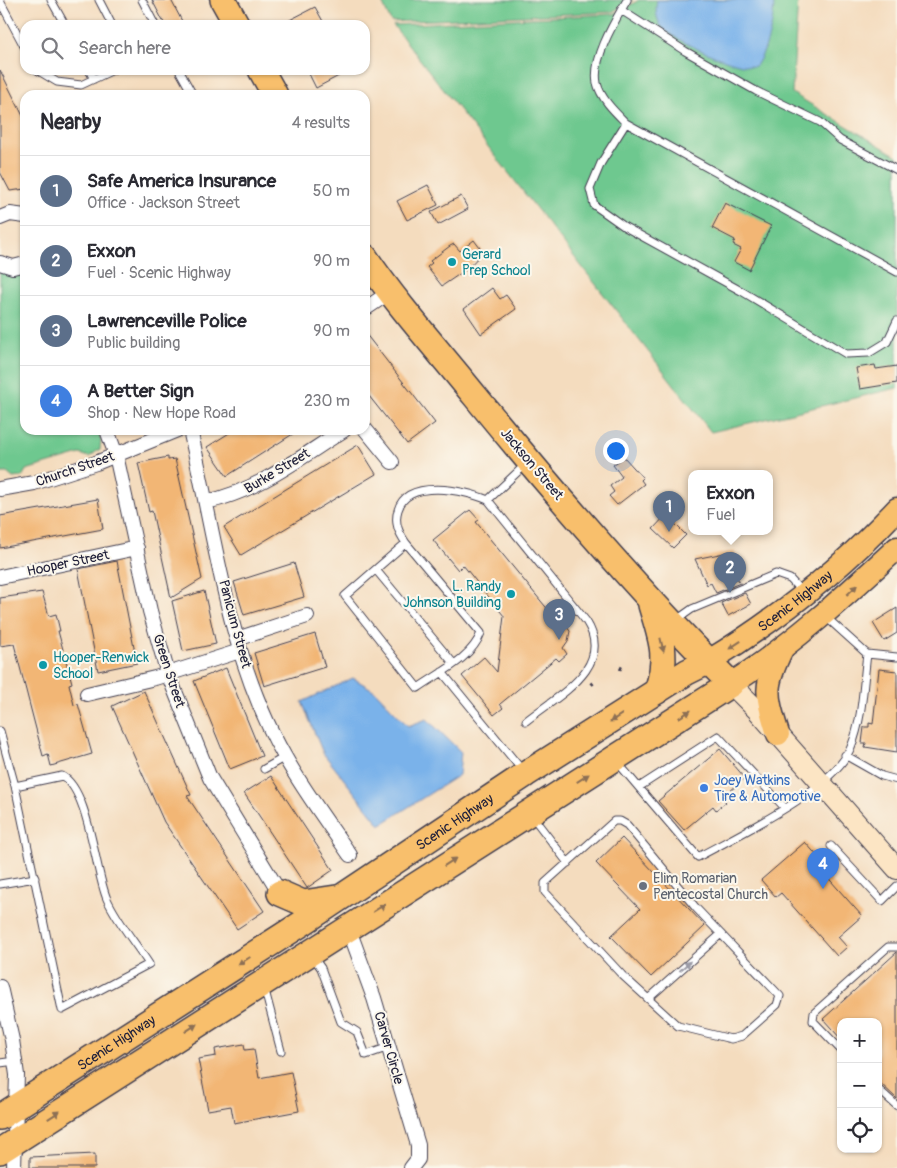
<!DOCTYPE html>
<meta charset="utf-8">
<style>
:root{--surface:#fff;--page:#f2f2f3;--text:#2b2b33;--muted:#7c7c81;--line:#e1e1e2;--accent:#b5179e}
body{margin:0;font-family:Pangolin,sans-serif;background:var(--page);color:var(--text)}
.controls{position:absolute;right:15px;bottom:15px;display:grid;overflow:hidden;border-radius:10px;box-shadow:0 1px 4px #0004}
.controls button{width:45px;height:45px;display:grid;place-items:center;padding:0;border:0;border-bottom:1px solid var(--line);background:var(--surface);color:var(--text);font:25px sans-serif}
.you{position:absolute;left:615px;top:450px;width:18px;height:18px;margin:-12px;border:4px solid #fff;border-radius:50%;background:#1a73e8;box-shadow:0 0 0 8px #1a73e833}
.badge{display:grid;place-items:center;width:32px;height:32px;border-radius:50%;background:var(--accent);color:#fff;font-size:16px;font-weight:700}
.pin{position:absolute;translate:-50% -41px;filter:drop-shadow(0 1px 2px #0008)}
.pin::after{content:'';position:absolute;top:26px;width:18px;height:15px;background:inherit;clip-path:polygon(0 0,100% 0,50% 100%)}
.popup{position:absolute;left:688px;top:470px;width:85px;height:65px;box-sizing:border-box;display:grid;place-content:center;border-radius:10px;background:var(--surface);filter:drop-shadow(0 1px 4px #0005);font-size:16px;white-space:nowrap;color:var(--muted)}
.popup b{font-size:19px;color:var(--text)}
.popup::after{content:'';position:absolute;left:50%;top:100%;margin-left:-10px;border:10px solid transparent;border-top-color:var(--surface)}
.list{margin:0;padding:0;list-style:none}
h2{display:flex;justify-content:space-between;align-items:center;height:65px;margin:0;padding:0 20px;font-size:21px}
h2 small{font-size:16px;font-weight:400;color:var(--muted)}
.list li{display:grid;grid-template-columns:32px 1fr auto;gap:15px;align-items:center;box-sizing:border-box;height:70px;padding:0 20px;border-top:1px solid var(--line)}
.list b{display:block;font-size:19px;white-space:nowrap}
.list p{margin:0;font-size:16px;white-space:nowrap;color:var(--muted)}
.list em{font-size:16px;font-style:normal;color:var(--muted)}
.icon{flex:none;width:28px;height:28px;fill:none;stroke:currentColor;stroke-width:2;stroke-linecap:round;stroke-linejoin:round}
.map{position:relative;flex:none;width:897px;height:1168px;overflow:hidden}
.search{position:absolute;background:var(--surface);box-shadow:0 1px 4px #0004;left:20px;top:20px;width:350px;height:55px;display:flex;align-items:center;gap:12px;box-sizing:border-box;padding:0 18px;border-radius:15px;color:var(--muted);font-size:19px}
.panel{position:absolute;background:var(--surface);box-shadow:0 1px 4px #0004;left:20px;top:90px;width:350px;height:345px;border-radius:15px}
.map>svg:first-child{display:block}
</style>
<div class="map">
<svg width="897" height="1168" viewBox="0 0 897 1168">
<rect width="100%" height="100%" fill="#fbf7ec"/>
<filter id="ink" filterUnits="userSpaceOnUse"><feTurbulence type="fractalNoise" baseFrequency=".02" numOctaves="2"/><feDisplacementMap in="SourceGraphic" scale="10" xChannelSelector="R" yChannelSelector="G"/><feConvolveMatrix kernelMatrix="1 2 1 2 8 2 1 2 1" color-interpolation-filters="sRGB"/></filter>
<filter id="wash" filterUnits="userSpaceOnUse"><feTurbulence type="fractalNoise" baseFrequency=".0096" numOctaves="4" result="noise"/><feDisplacementMap in="SourceGraphic" scale="20" xChannelSelector="R" yChannelSelector="G"/><feGaussianBlur stdDeviation="1.12" result="paint"/><feColorMatrix in="noise" values="0 0 0 0 0 0 0 0 0 0 0 0 0 0 0 0 0 1.4 0 .05"/><feComposite in="paint" operator="in"/></filter>
<g filter="url(#wash)">
<rect width="100%" height="100%" fill="#f4dcbe"/>
<path fill="#6ec88f" stroke="#487565" d="M381,0H633L612,12L391,22Z
M639,0H798L792,93L897,156V388L711,432L393,25L614,14Z
M0,270L25,273V430H98L101,440L100,449L89,457L80,454L26,470L22,477L13,478L7,473H0Z"/>
<path fill="#7ab2ea" stroke="#4e6a92" d="M657,0H774C774,21 768,48 756,66C740,70 671,40 661,26C656,18 655,9 657,0Z
M353,678L375,691L408,726L427,719L461,752L459,775L380,825L323,753L302,702Z"/>
<g id="blocks">
<path fill="#f2b675" d="M152,0H171L184,25H165Z
M315,7L325,25H280Z
M0,70L25,120V189L10,191L0,172Z
M307,70H350L316,88Z
M428,185L438,205L407,220L397,201Z
M461,196L468,209L438,225L431,212Z
M725,203L771,226L749,270L734,262L741,249L733,245L735,240L712,228Z
M474,240L483,252L467,269L442,286L427,267L432,263L430,261L450,246L454,244L460,251Z
M492,288L500,299L506,295L516,309L481,334L464,309Z
M365,333L435,423L407,444L365,391Z
M875,365L876,369L897,366V383L860,389L856,368Z
M234,430H299L227,476L207,447Z
M358,445L376,474L241,555L224,527Z
M168,457V460L175,459L202,579L171,598L152,511L149,512L138,463Z
M624,457L643,478L641,480L644,484L617,505L609,496L614,492L610,486L622,477L613,465Z
M98,499L103,529L0,548V516Z
M470,510L479,520L476,522L559,623L562,621L570,631L568,641L563,648L567,654L559,661L556,658L500,704L503,708L494,715L462,676L484,657L497,672L504,616L463,565L458,570L433,540Z
M666,515L686,535L673,548L653,529Z
M734,551L743,567L734,572L740,583L716,593L711,583L707,585L695,559Z
M117,561L137,663L98,671L78,569Z
M294,563L304,597L244,615L234,582Z
M204,591L216,644L183,651L172,601Z
M42,592L49,616L56,614L60,631H58L72,683L69,684L74,705L78,704L92,754L51,766L48,754L43,756L14,644L0,646V598Z
M745,593L751,604L728,616L721,603Z
M897,608V633L884,641L873,623Z
M315,634L325,667L264,686L254,653Z
M226,668L262,756L230,769L194,681Z
M879,669L897,671V752L865,747L866,743H862L864,727H869V723L873,724Z
M144,691L191,795L187,796L264,911L237,929L164,822L112,706Z
M720,749L745,778L722,798L726,802L716,810L713,806L684,830L658,801Z
M271,776L333,870L307,888L244,793Z
M622,838L705,926L651,977L611,936L640,909L596,863Z
M805,842L820,859L815,863L862,916L838,937L847,947L837,956L781,893L776,897L761,880Z
M897,952V1099L878,1081V1022H841V1039L823,1019Z
M244,1044L245,1050L254,1049L259,1078L291,1072L299,1111L234,1123L231,1106L208,1110L198,1059L216,1056L215,1049Z
M95,1154V1168H30V1157Z"/>
</g>
</g>
<g filter="url(#ink)">
<use href="#blocks" fill-opacity="0" stroke="#423e4f" stroke-width="1"/>
<g fill="none" stroke-linecap="round" stroke-linejoin="round">
<g stroke="#423e4f" stroke-width="9">
<path id="lane" d="M51,0L65,25
M99,0L112,25
M142,0L155,25
M0,1L25,48
M621,10L685,51L756,91L820,122L840,140L897,170
M37,70L57,82L81,85L113,70
M89,70L94,79
M179,70L193,95
M626,123C615,112 601,99 597,83C592,58 615,21 627,0
M897,272L626,123L601,163L590,189L594,205L625,227L743,292L846,354L869,353L887,342L897,321
M488,500L526,464
M406,543L481,633C472,658 439,673 418,688L345,596L406,543C399,533 394,523 398,510C407,478 465,490 488,500L586,621C616,667 557,696 526,721
M376,570L454,664
M675,621L692,609L776,574L790,579L802,592
M867,654L897,657
M442,672L522,770
M0,731L15,786L62,776C89,789 95,872 107,899C117,921 136,944 149,964L62,1010L15,786
M845,755L882,776L897,780
M618,763L698,857C738,835 835,789 851,747C863,718 863,685 867,654L826,617
M264,769L285,757
M639,787L718,736L785,808
M532,816L568,863
M614,821H620L627,825L696,908L780,996L777,1005L742,1036L731,1039L678,1026L622,975L545,892V883Z
M831,846L882,901L897,886
M0,884L35,878
M313,957L321,968L341,1022L357,1032L366,1055L389,1047
M264,987L281,1051
M648,999L721,934
M841,1050L813,1021L814,1013L888,947H897
M0,1063L15,1061
M878,1089L897,1106"/>
</g>
<g stroke="#423e4f" stroke-width="16">
<path id="street" d="M0,218L10,214L25,216
M0,263L13,267L25,264
M365,309L390,292
M365,429L392,462
M107,430L116,455L150,611L168,674L210,778L280,893
M190,430C216,539 228,658 285,757C304,791 328,823 350,855
M0,489L34,483L96,463L177,430
M206,502C258,491 299,458 344,430
M0,577L137,548
M237,639L307,616
M87,694L155,678L240,651
M348,927L374,998L418,1145V1159L411,1168
M0,987L12,1040L17,1075L14,1168"/>
</g>
<g stroke="#423e4f" stroke-width="22">
<path id="secondary" d="M731,684L757,710L897,869"/>
</g>
<g stroke="#423e4f" stroke-width="25">
<g id="primary">
<path id="s1" d="M709,661C778,619 842,568 897,509"/>
<path d="M731,684C792,645 844,597 897,548"/>
<path d="M778,734C766,694 763,688 782,649"/>
</g>
</g>
<g stroke="#423e4f" stroke-width="28">
<g id="highway">
<path d="M223,0L237,25"/>
<path d="M261,70L275,95"/>
<path d="M651,605C661,639 669,656 657,691"/>
<path d="M280,893L303,903L336,898"/>
<path id="s2" d="M0,1117L301,924L526,774L687,672L709,661"/>
<path d="M0,1151L731,684C640,593 556,495 475,396C438,350 398,306 365,257"/>
</g>
</g>
<path stroke="#423e4f" stroke-width="2.5" stroke-dasharray="4 4" stroke-linecap="butt" d="M620,670L622,666
M591,682L596,688"/>
<use href="#lane" stroke="#fff" stroke-width="7"/>
<use href="#street" stroke="#fff" stroke-width="14"/>
<use href="#secondary" stroke="#fce5c4" stroke-width="20"/>
<use href="#primary" stroke="#f8bf6c" stroke-width="22"/>
<use href="#highway" stroke="#f8bf6c" stroke-width="25"/>
</g>
<defs><path id="oneway-solid" d="M-6-.8H1V-3.2L6.5 0L1 3.2V.8H-6Z" transform="scale(1.25)"/></defs>
<g fill="#8d7054">
<use href="#oneway-solid" transform="translate(852 590) rotate(-43)"/>
<use href="#oneway-solid" transform="translate(662 645) rotate(77)"/>
<use href="#oneway-solid" transform="translate(735 645) rotate(146)"/>
<use href="#oneway-solid" transform="translate(685 714) rotate(-32)"/>
<use href="#oneway-solid" transform="translate(616 718) rotate(147)"/>
<use href="#oneway-solid" transform="translate(583 778) rotate(-33)"/>
<use href="#oneway-solid" transform="translate(450 862) rotate(-33)"/>
<use href="#oneway-solid" transform="translate(379 908) rotate(-32)"/>
<use href="#oneway-solid" transform="translate(244 961) rotate(148)"/>
<use href="#oneway-solid" transform="translate(191 1028) rotate(-33)"/>
<use href="#oneway-solid" transform="translate(54 1115) rotate(-33)"/>
</g>
<use fill="#9c9ca7" href="#oneway-solid" transform="translate(685 966) rotate(-42)"/>
</g>
<g fill="#0f9aa8" stroke="#fbf7ec" stroke-width="2">
<circle cx="452" cy="262" r="5"/>
<circle cx="511" cy="594" r="5"/>
<circle cx="43" cy="665" r="5"/>
</g>
<circle fill="#3f7fe0" stroke="#fbf7ec" stroke-width="2" cx="704" cy="788" r="5"/>
<circle fill="#6b7280" stroke="#fbf7ec" stroke-width="2" cx="643" cy="886" r="5"/>
<g text-anchor="middle" dominant-baseline="central" stroke-width="4" stroke-linejoin="round" paint-order="stroke">
<g font-size="14" fill="#0d838f" stroke="#fbf7ec" text-anchor="start">
<text x="462" y="254">Gerard<tspan x="462" dy="16">Prep School</tspan></text>
<text x="501" y="586" text-anchor="end">L. Randy<tspan x="501" dy="16">Johnson Building</tspan></text>
<text x="53" y="657">Hooper-Renwick<tspan x="53" dy="16">School</tspan></text>
</g>
<g font-size="14" fill="#22223b" stroke="#fbf7ec">
<text transform="translate(532 464) rotate(50)">Jackson Street</text>
<text transform="translate(75 469) rotate(-19)">Church Street</text>
<text transform="translate(277 471) rotate(-31)">Burke Street</text>
<text transform="translate(68 563) rotate(-12)">Hooper Street</text>
<text stroke="none"><textPath href="#s1" startOffset="105">Scenic Highway</textPath></text>
<text transform="translate(235 624) rotate(75)">Panicum Street</text>
<text transform="translate(169 671) rotate(72)">Green Street</text>
<text stroke="none"><textPath href="#s2" startOffset="542">Scenic Highway</textPath></text>
<text stroke="none"><textPath href="#s2" startOffset="138">Scenic Highway</textPath></text>
<text transform="translate(389 1048) rotate(74)">Carver Circle</text>
</g>
<g font-size="14" fill="#366cbe" stroke="#fbf7ec" text-anchor="start">
<text x="714" y="780">Joey Watkins<tspan x="714" dy="16">Tire &amp; Automotive</tspan></text>
</g>
<g font-size="14" fill="#5b616d" stroke="#fbf7ec" text-anchor="start">
<text x="653" y="878">Elim Romarian<tspan x="653" dy="16">Pentecostal Church</tspan></text>
</g>
</g>
</svg>
<div class="controls">
<button>+</button>
<button>−</button>
<button><svg class="icon" aria-label="locate" viewBox="0 0 24 24"><circle cx="12" cy="12" r="6"/><path d="M12 2v4M12 18v4M2 12h4M18 12h4"/></svg></button>
</div>
<div class="you"></div>
<div class="pin badge" style="left:669px;top:532px;background:#5c6f8a">1</div>
<div class="pin badge" style="left:730px;top:593px;background:#5c6f8a">2</div>
<div class="popup"><b>Exxon</b>Fuel</div>
<div class="pin badge" style="left:559px;top:640px;background:#5c6f8a">3</div>
<div class="pin badge" style="left:823px;top:889px;background:#3f7fe0">4</div>
<div class="search"><svg class="icon" aria-label="search" viewBox="0 0 24 24"><circle cx="10" cy="10" r="6"/><path d="M15 15l6 6"/></svg>Search here</div>
<section class="panel">
<h2>Nearby<small>4 results</small></h2>
<ul class="list">
<li><span class="badge" style="background:#5c6f8a">1</span><div><b>Safe America Insurance</b><p>Office · Jackson Street</p></div><em>50 m</em></li>
<li><span class="badge" style="background:#5c6f8a">2</span><div><b>Exxon</b><p>Fuel · Scenic Highway</p></div><em>90 m</em></li>
<li><span class="badge" style="background:#5c6f8a">3</span><div><b>Lawrenceville Police</b><p>Public building</p></div><em>90 m</em></li>
<li><span class="badge" style="background:#3f7fe0">4</span><div><b>A Better Sign</b><p>Shop · New Hope Road</p></div><em>230 m</em></li>
</ul>
</section>
</div>
